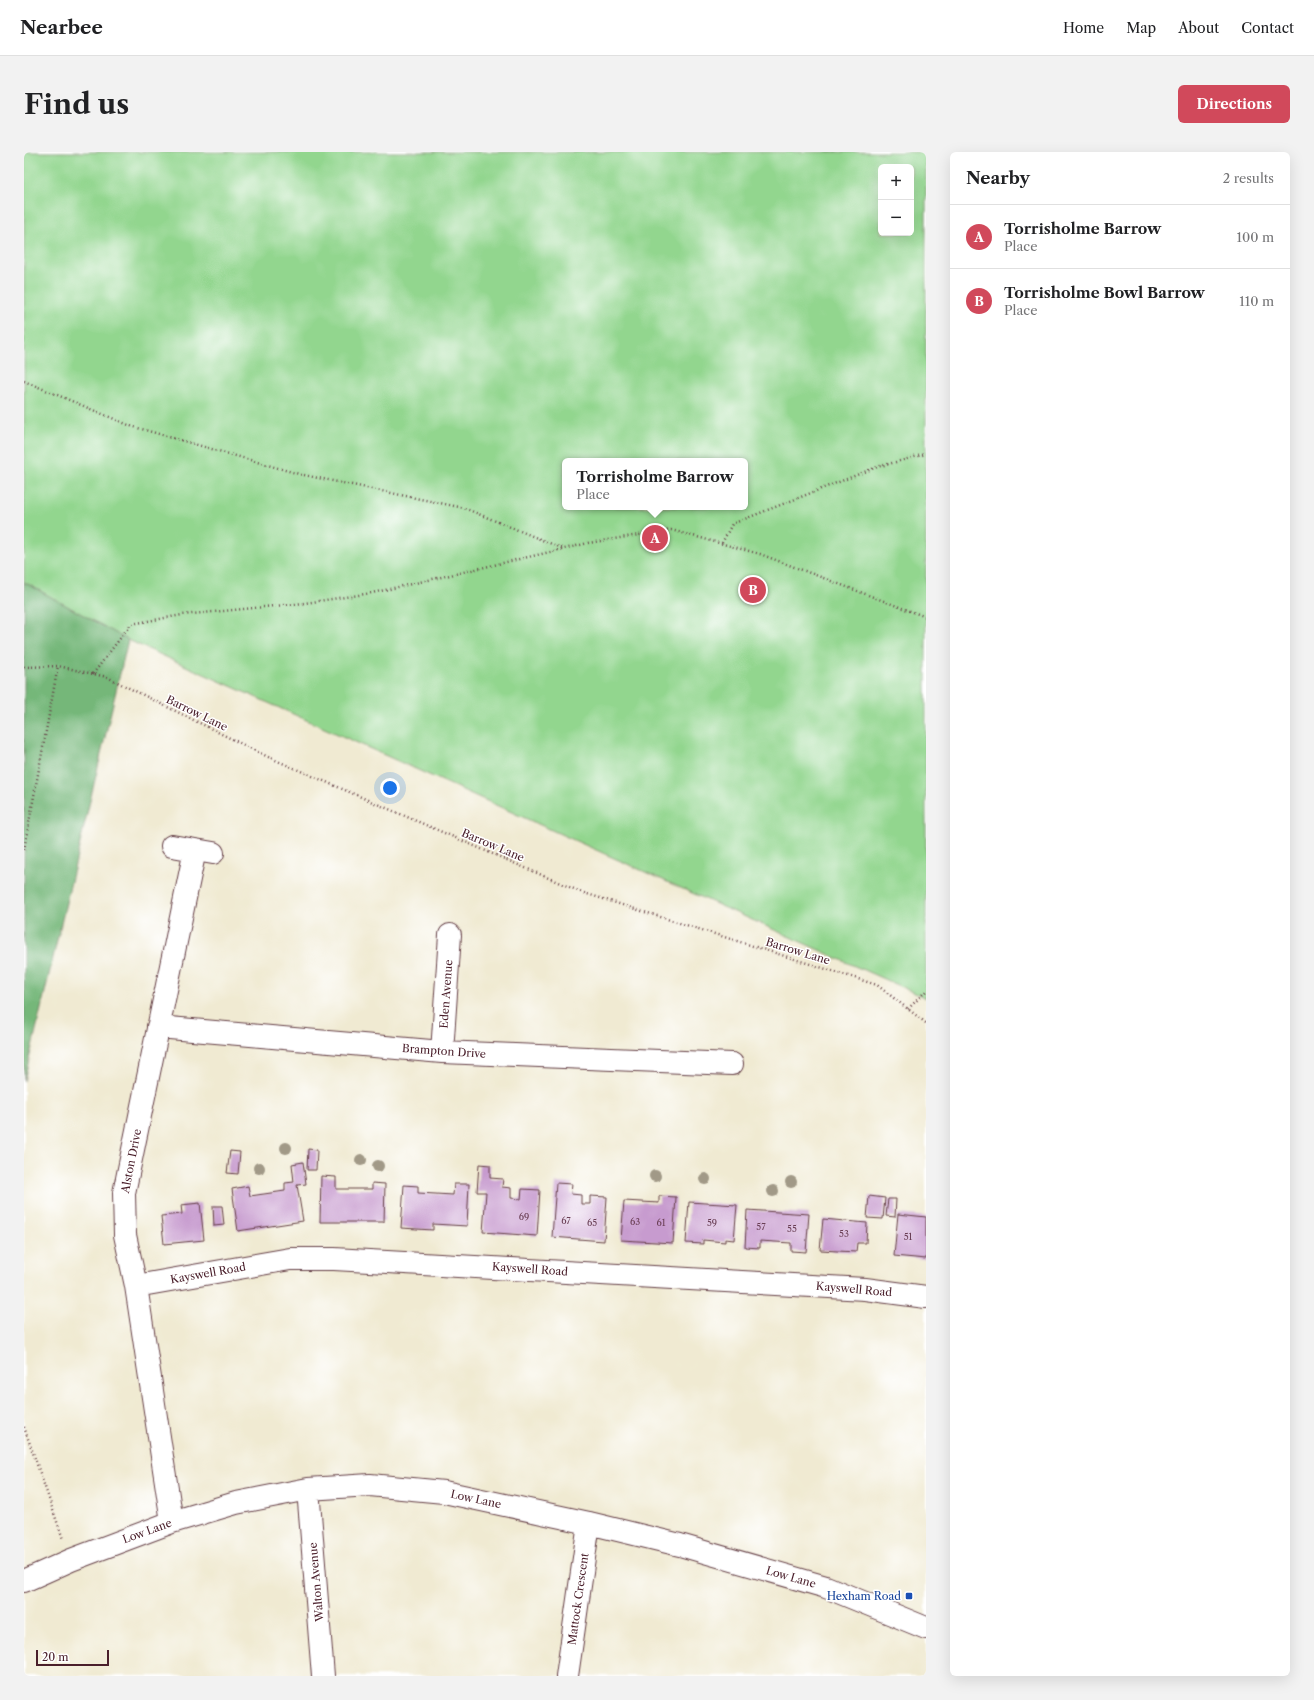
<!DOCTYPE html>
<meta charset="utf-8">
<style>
:root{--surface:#fff;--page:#f2f2f2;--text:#202124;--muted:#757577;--line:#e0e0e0;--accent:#d1495b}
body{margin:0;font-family:"Libre Caslon Text",serif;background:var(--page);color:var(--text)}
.controls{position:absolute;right:12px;top:12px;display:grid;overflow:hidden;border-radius:6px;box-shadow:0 4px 16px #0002}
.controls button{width:36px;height:36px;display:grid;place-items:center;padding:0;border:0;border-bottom:1px solid var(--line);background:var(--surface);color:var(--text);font:20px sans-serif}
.scale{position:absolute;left:12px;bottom:10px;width:73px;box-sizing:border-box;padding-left:4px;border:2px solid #4a1f2b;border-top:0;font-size:11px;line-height:14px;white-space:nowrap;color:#4a1f2b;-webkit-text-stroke:3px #fff;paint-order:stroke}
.you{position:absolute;left:366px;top:636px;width:14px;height:14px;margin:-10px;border:3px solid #fff;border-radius:50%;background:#1a73e8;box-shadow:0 0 0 6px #1a73e833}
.badge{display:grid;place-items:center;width:26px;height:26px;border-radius:50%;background:var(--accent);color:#fff;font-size:13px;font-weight:700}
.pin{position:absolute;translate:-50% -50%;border:2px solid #fff;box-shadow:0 1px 4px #0006}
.popup{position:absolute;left:538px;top:306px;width:186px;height:52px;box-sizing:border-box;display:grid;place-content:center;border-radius:6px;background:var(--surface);filter:drop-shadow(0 1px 3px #0005);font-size:13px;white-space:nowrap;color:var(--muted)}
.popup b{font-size:15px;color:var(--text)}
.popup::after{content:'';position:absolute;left:50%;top:100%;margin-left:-8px;border:8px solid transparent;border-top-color:var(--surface)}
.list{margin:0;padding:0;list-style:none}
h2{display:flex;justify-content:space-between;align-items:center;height:52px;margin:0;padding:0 16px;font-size:17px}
h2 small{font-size:13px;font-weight:400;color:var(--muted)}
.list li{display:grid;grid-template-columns:26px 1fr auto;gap:12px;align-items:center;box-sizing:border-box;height:64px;padding:0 16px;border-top:1px solid var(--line)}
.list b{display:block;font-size:15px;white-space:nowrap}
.list p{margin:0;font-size:13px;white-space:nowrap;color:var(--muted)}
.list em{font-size:13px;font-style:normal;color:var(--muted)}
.map{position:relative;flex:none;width:902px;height:1524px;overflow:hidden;border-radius:6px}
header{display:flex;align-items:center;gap:24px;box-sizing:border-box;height:56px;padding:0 20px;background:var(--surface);border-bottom:1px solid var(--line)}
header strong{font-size:19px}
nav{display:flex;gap:22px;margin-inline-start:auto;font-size:14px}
.intro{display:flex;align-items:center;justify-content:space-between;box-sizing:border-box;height:96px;padding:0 24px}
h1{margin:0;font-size:28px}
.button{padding:10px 18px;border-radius:6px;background:var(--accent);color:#fff;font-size:14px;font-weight:700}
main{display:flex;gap:24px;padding:0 24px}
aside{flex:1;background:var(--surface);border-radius:6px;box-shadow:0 4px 16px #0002}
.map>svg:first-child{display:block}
</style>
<header>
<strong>Nearbee</strong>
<nav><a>Home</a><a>Map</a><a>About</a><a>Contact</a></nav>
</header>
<div class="intro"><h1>Find us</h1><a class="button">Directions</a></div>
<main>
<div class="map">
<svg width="902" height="1524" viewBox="0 0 902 1524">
<rect width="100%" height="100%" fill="#fff"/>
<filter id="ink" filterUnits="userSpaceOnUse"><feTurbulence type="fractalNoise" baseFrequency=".025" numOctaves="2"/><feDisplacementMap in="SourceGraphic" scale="8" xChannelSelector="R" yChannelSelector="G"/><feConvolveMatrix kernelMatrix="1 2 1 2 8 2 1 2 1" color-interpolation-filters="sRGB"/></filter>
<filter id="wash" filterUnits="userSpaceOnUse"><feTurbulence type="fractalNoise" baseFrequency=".012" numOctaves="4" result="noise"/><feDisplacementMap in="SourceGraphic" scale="16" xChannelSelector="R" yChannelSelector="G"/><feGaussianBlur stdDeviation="0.9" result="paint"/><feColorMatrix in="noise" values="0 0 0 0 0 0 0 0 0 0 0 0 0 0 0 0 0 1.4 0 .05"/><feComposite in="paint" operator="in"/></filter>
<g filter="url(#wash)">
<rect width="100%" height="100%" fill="#f0ead2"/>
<path fill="#92d68e" stroke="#6e7a5c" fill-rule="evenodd" d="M0,0H902V846L104,488L0,430ZM857,15H887V81H857ZM541,309H721V355H541Z"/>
<path fill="#75b779" stroke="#606b52" d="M0,430L104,488L0,929Z"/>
<g id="blocks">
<path fill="#c79bcf" d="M284,997L293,998L292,1018H283Z
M206,999L216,1000L214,1022L203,1021Z
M279,1010L282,1032L273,1033L279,1069L214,1079L208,1037L224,1034L226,1044L261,1039V1031L270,1030L268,1012Z
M455,1012L466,1013V1026L479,1027L478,1035L487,1036V1046L497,1047L498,1037L516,1038L513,1084L459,1080L462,1040H453Z
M297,1024L312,1025V1037H348V1031L361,1032L360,1070H296Z
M532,1031L548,1032L547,1042L557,1043V1052H566V1044L583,1045L580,1089L528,1085Z
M430,1032H445L443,1074L409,1072V1078L377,1076L380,1033L394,1034V1041L429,1043Z
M635,1044L652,1045L649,1091L597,1088L600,1049L635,1051Z
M845,1044L861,1046L859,1067L843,1066Z
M864,1047H872L871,1065L862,1064Z
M665,1050L713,1053L710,1088L701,1087V1090L679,1088V1092L662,1091Z
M176,1051L180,1088L140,1092L137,1064L158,1062L157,1053Z
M189,1054H198L200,1073L190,1074Z
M723,1058L785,1062L782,1100L767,1099V1091L736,1089V1096L721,1095Z
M874,1062L902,1065V1107L870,1104Z
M799,1067L843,1071L842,1091H833L832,1100L796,1098Z"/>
</g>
</g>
<g filter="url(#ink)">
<use href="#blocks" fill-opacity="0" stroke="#633d44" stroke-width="1"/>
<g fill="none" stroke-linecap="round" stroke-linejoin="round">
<g stroke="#633d44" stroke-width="24">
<path id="minor" d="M148,694L189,701
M134,875L418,900L708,912
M418,900L426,783
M112,1134L266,1107H310L841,1137L902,1145
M284,1337L299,1524
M148,1370L112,1134L101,1083L100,1041L171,698
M0,1429L47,1408L148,1370L212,1351L284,1337L346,1333L420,1340L565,1371L656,1393L802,1435L902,1476
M543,1524L565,1371"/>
</g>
<path stroke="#633d44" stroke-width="2.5" stroke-dasharray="1 3" stroke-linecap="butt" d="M0,229L107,274L275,322L440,356L540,397L564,391L647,378L736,402L902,465
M698,391L708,372L853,315L902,302
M0,515L34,514L83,525L242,604L557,740L853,833L902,871
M69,522L107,472L158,463L281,451L348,441L539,397
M0,698L34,514
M884,857L902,839
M0,1275L39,1387"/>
<use href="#minor" stroke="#fff" stroke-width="22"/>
</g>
<g fill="#a19987">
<circle cx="262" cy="996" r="6"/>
<circle cx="337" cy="1008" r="6"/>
<circle cx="354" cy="1014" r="6"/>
<circle cx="235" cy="1016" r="6"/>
<circle cx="631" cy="1024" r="6"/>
<circle cx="681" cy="1027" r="6"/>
<circle cx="767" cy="1030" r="6"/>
<circle cx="749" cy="1039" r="6"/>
</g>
</g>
<rect fill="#1a4fb4" stroke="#fff" stroke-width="1.5" x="881" y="1440" width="8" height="8" rx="2"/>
<g text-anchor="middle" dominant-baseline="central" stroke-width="3" stroke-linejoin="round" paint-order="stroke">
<g font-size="9" fill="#693e54">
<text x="500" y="1064">69</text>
<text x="542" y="1068">67</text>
<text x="611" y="1069">63</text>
<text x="568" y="1070">65</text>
<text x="637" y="1070">61</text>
<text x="688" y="1070">59</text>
<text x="737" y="1074">57</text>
<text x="768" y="1076">55</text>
<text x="820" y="1081">53</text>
<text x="884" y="1084">51</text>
</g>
<g font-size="11" fill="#4a1f2b" stroke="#fff">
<text transform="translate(173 561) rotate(26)">Barrow Lane</text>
<text transform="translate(469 693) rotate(23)">Barrow Lane</text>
<text transform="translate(774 799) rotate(17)">Barrow Lane</text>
<text transform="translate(422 842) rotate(-86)">Eden Avenue</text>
<text transform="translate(420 899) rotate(4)">Brampton Drive</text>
<text transform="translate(107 1009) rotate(-79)">Alston Drive</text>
<text transform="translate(506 1117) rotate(4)">Kayswell Road</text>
<text transform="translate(184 1121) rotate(-10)">Kayswell Road</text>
<text transform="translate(830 1137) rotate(5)">Kayswell Road</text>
<text transform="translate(452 1347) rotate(12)">Low Lane</text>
<text transform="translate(123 1379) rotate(-20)">Low Lane</text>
<text transform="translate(767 1425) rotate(16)">Low Lane</text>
<text transform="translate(292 1430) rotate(-95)">Walton Avenue</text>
<text transform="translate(554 1447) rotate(-82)">Mattock Crescent</text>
</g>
<g font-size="11" fill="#164399" stroke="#fff" text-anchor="end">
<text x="877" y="1444">Hexham Road</text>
</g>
</g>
</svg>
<div class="controls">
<button>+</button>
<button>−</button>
</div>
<div class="scale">20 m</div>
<div class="you"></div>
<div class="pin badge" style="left:631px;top:386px">A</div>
<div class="popup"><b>Torrisholme Barrow</b>Place</div>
<div class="pin badge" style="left:729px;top:438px">B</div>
</div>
<aside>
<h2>Nearby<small>2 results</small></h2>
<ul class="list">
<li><span class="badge">A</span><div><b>Torrisholme Barrow</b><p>Place</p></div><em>100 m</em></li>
<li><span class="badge">B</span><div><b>Torrisholme Bowl Barrow</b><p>Place</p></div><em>110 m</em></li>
</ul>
</aside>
</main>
